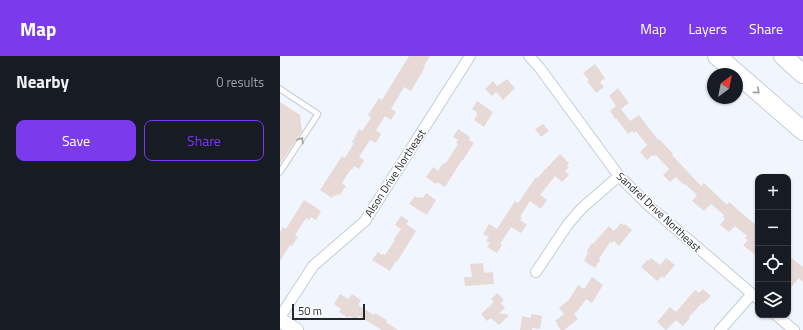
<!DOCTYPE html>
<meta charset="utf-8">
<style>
:root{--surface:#171b24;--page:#20242c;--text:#f1f3f6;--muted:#9ea1a6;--line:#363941;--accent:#7c3aed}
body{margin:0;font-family:"Titillium Web",sans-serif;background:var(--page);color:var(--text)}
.controls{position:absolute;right:12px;bottom:12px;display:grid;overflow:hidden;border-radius:8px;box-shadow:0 1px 3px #0004}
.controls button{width:36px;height:36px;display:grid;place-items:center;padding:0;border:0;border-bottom:1px solid var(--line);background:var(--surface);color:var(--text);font:20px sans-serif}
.compass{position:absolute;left:427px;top:12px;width:36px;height:36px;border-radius:50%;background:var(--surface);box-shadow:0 1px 3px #0004;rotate:32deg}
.scale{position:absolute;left:12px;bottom:10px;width:73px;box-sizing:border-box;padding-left:4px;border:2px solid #24272a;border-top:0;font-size:11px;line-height:14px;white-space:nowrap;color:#24272a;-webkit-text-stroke:3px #fff;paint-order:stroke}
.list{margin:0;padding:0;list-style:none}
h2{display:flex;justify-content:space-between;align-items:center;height:52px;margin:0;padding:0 16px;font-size:17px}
h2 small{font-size:13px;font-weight:400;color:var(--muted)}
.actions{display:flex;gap:8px;padding:12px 16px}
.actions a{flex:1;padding:9px 0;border:1px solid var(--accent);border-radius:8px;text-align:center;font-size:14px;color:var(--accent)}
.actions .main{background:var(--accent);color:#fff}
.icon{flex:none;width:22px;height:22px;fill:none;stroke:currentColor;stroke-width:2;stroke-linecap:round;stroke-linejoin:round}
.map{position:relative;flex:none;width:523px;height:274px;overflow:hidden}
header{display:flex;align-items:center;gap:24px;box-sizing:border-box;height:56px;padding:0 20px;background:var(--accent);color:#fff}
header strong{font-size:19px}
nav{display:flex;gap:22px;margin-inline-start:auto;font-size:14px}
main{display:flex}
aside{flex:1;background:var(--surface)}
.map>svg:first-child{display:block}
</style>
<header>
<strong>Map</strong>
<nav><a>Map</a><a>Layers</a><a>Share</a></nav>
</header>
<main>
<aside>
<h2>Nearby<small>0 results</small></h2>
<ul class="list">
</ul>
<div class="actions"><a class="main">Save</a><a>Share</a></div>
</aside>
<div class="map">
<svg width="523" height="274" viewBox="0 0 523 274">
<rect width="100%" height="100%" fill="#f0f5fe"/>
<path fill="#e7dad6" d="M129,0H150L144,10L145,11L131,35L124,31L111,53L116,56L111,64L105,60L96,74L101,78L96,87L90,84L79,101L84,104L79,113L74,110L72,114L71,113L62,127L66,130L60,139L58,138L56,140L54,139L52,142L40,134L62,100L65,102L74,87L72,86L79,73L82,75L91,62L88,59L99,42L102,44Z
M315,8L325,22L320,26L324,31L316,37L307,25L309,24L303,17Z
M227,23L235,32L223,44L216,36L212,40L205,33L213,25L217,30Z
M338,32L349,47L341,53L350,65L359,59L378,84L379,83L393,98L392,99L421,130L424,127L447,149L449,146L478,171V201L463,189L468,184L465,182L467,180L455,170L449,176L440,169L445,163L443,161L444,159L431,148L424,155L412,145L417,139L405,128L404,129L396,121L390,126L383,119L389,113L376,99L374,100L372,99L367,104L360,96L367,89L356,75L354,77L352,75L348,78L336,62L335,63L330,55L336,50L329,40Z
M197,45L213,56L204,71L194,64L197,59L196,58L197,56L192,53Z
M0,46L20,59L22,75L0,108Z
M263,68L269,75L261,81L255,73Z
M178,73L190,81L189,84L194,87L183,104H182L165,131L157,126L156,128L146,121L153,111L158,115L162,108L163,109L165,106L166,107L178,88L176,87L178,84L173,81Z
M280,98L289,107L287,110L289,111L285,115L289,119L282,126L275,120L260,139L267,144L261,153L250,145L240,161L242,162L240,164L247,169L241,177L231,171L220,188L222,189L217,197L207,191L210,187L206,185L209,181L203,178L209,168L217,173L235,145L238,147L256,121L257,122Z
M146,137L156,144L147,159L129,148L135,140L139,142L140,141L143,142Z
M24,144L41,155L36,164L31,161L29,164L26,162L15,179L18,181L12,190L10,189L0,205V176L3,171L6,173Z
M121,160L129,165L126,168L136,175L117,206L116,205L110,215L92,204L98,196L102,199L103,198L105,199L115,184L114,183L121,173L115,169Z
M341,167L344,169L345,168L352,174L339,190L334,185L332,187L330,186L319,203L320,204L315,212L304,205L308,196L307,195L312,187L313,188L329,170L334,175Z
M508,199L523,211V226L519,222L508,235Z
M371,202L380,209L386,202L395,209L384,222L382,220L377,225L361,211L367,204L368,205Z
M203,207L204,217L213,216L214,228L185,230L184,221H192L190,208Z
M312,221L323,229L312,247L306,243L298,254L294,258L298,263L284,274H281L277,269L278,268L275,265L284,258L279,252L289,244L298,229L304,233Z
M423,233L431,240L423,248L422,247L409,261L410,262L403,270L396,264L386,274L377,266L390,251L396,256L415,234L419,237Z
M217,237L224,244L221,247L225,252L219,257L229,259L219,269L211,262L207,265L201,258L214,246L211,243Z
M60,238L68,243L72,238L81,244L78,249L94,259L95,257L107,264L106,266L118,274H102L79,260L76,264L69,260L68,262L59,256L61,253L54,248Z
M251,258L262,260L260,273L252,272V274H240L242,260L251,262Z"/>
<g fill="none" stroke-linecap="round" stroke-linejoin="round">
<g stroke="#c6ccd6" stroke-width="7">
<path id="lane" d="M0,33L38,58L0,116"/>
</g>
<g stroke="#c6ccd6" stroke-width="12">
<path id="street" d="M249,0L259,11L339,120L368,149L478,243
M256,216L288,168L302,152L339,120
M496,259L514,274
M0,261L33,210L85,165L190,0
M440,274L472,238"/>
</g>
<g stroke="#c6ccd6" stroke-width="16">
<path id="secondary" d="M0,264L16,274"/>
</g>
<g stroke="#c6ccd6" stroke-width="20">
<path id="highway" d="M437,0L523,75
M503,0L523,18"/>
</g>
<use href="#lane" stroke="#fff" stroke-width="5"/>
<use href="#street" stroke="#fff" stroke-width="10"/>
<use href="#secondary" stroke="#fff" stroke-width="14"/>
<use href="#highway" stroke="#fff" stroke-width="18"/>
</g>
<defs><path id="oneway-chevron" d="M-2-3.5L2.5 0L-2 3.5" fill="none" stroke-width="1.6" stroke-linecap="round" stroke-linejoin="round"/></defs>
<g stroke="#9c9e9f">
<use href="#oneway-chevron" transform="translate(477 35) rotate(41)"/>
<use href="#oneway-chevron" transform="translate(21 84) rotate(-57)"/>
</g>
<g text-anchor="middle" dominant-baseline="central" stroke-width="3" stroke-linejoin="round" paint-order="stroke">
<g font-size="11" fill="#24272a" stroke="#fff">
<text transform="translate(115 117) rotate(-57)">Alson Drive Northeast</text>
<text transform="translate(379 156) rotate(43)">Sandrel Drive Northeast</text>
</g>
</g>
</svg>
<div class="controls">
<button>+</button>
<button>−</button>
<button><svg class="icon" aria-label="locate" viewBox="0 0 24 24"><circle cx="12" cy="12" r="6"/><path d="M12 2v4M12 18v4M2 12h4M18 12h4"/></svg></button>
<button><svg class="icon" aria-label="layers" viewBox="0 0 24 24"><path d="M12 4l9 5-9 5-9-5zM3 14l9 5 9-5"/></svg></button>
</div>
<svg class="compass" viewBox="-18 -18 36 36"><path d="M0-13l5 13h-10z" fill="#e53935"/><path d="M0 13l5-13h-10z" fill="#9ea1a6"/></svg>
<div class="scale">50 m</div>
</div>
</main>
